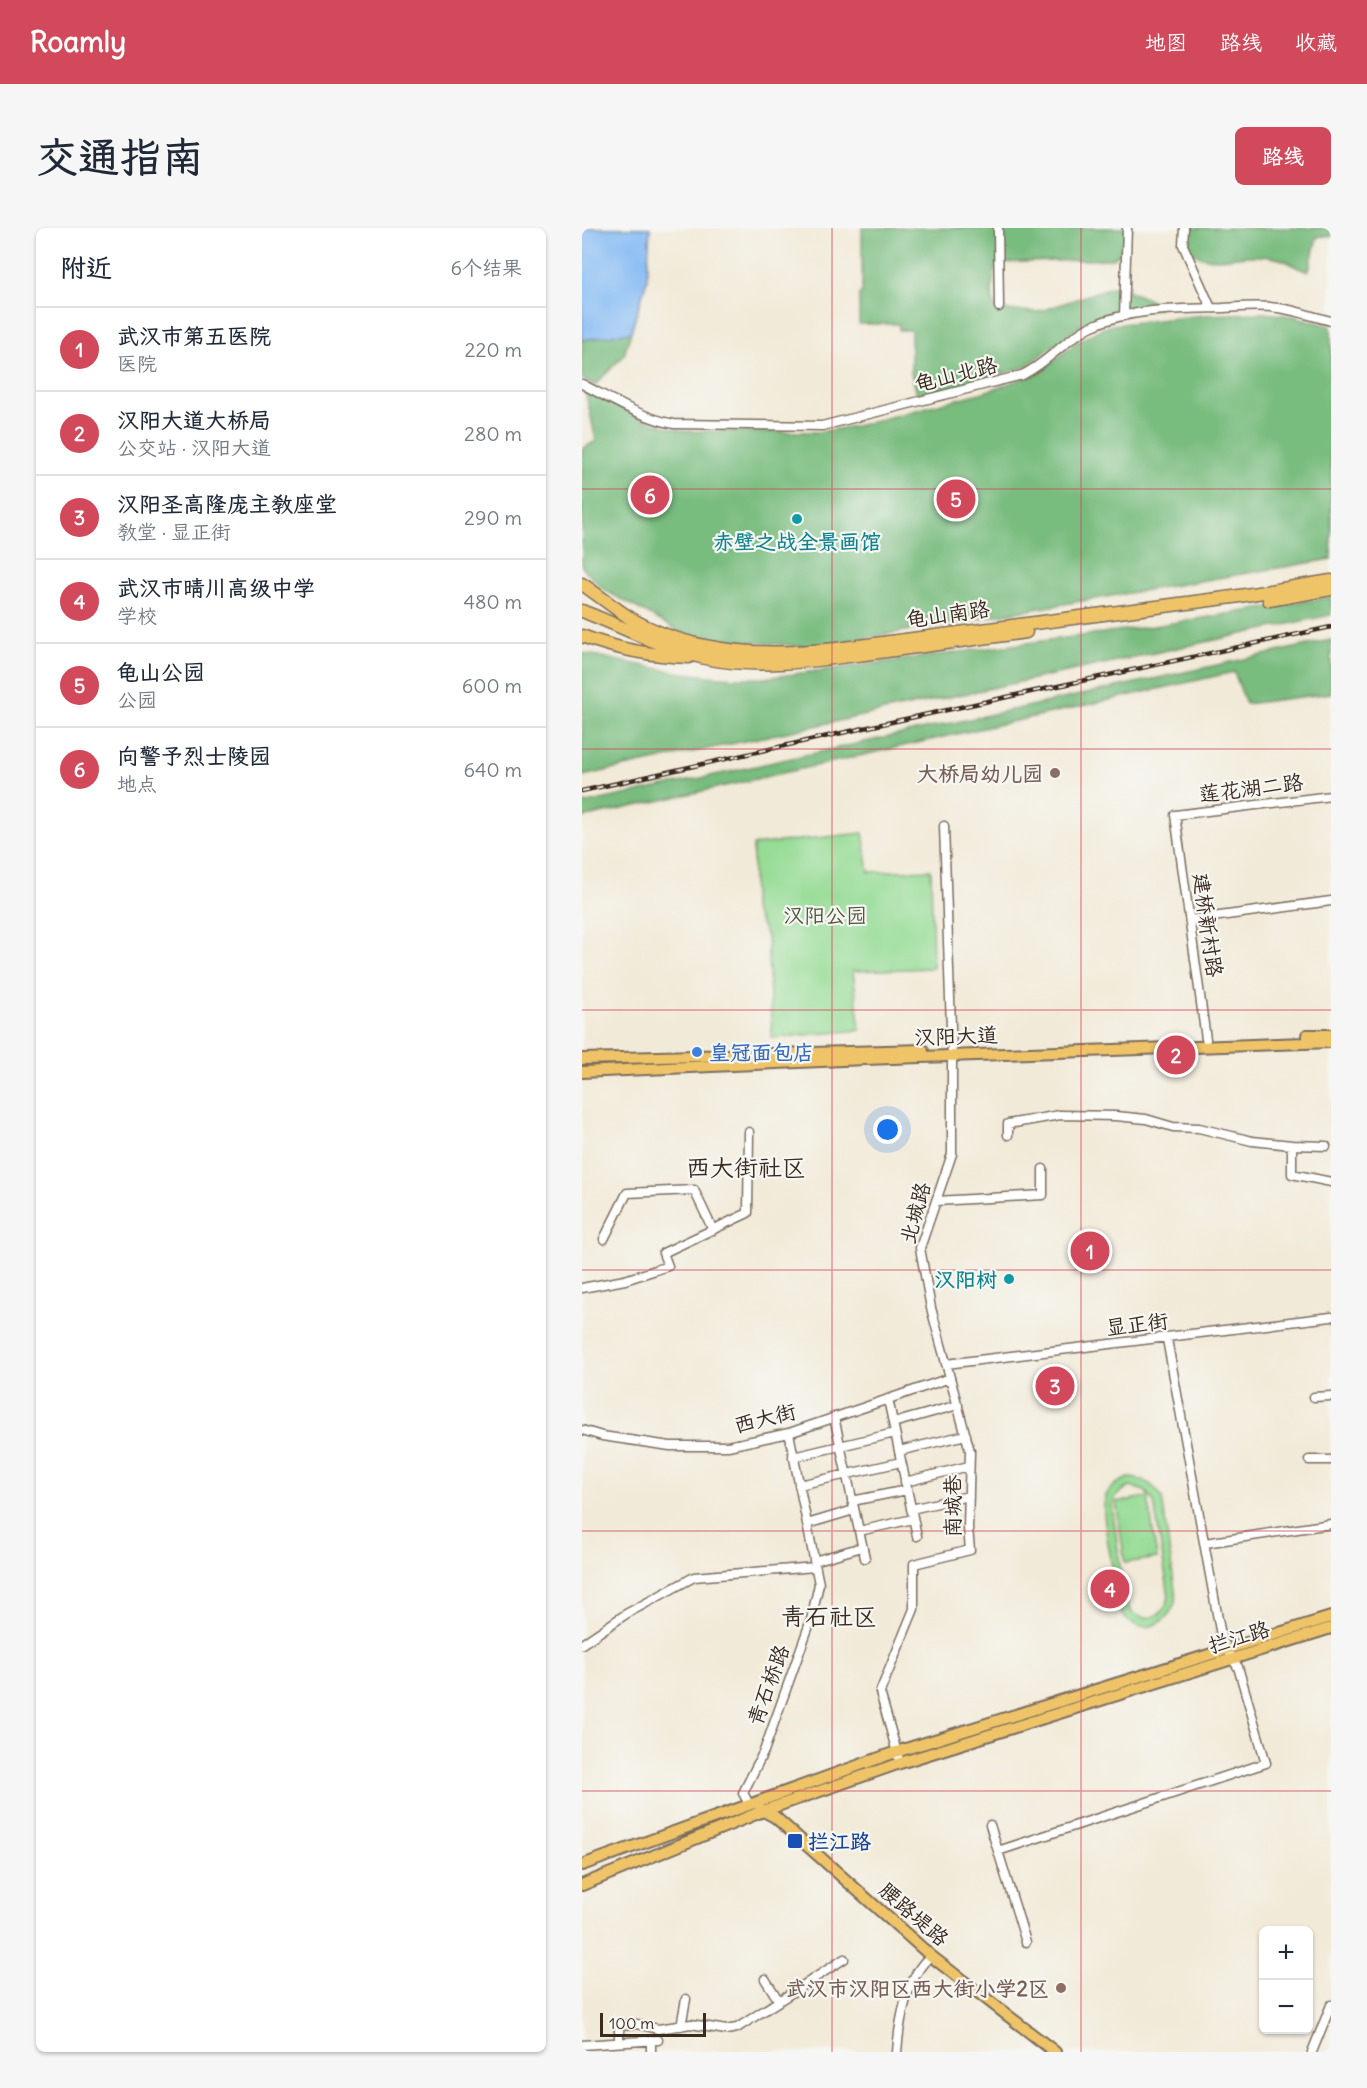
<!DOCTYPE html>
<html lang="zh">
<meta charset="utf-8">
<style>
:root{--surface:#fff;--page:#f6f6f7;--text:#1f2937;--muted:#747a83;--line:#e0e1e3;--accent:#d1495b}
body{margin:0;font-family:Delius,"LXGW WenKai TC",sans-serif;background:var(--page);color:var(--text)}
.controls{position:absolute;right:18px;bottom:18px;display:grid;overflow:hidden;border-radius:9px;box-shadow:0 2px 4px #0004}
.controls button{width:54px;height:54px;display:grid;place-items:center;padding:0;border:0;border-bottom:2px solid var(--line);background:var(--surface);color:var(--text);font:30px sans-serif}
.scale{position:absolute;left:18px;bottom:15px;width:106px;box-sizing:border-box;padding-left:6px;border:3px solid #3b2a1e;border-top:0;font-size:16px;line-height:21px;white-space:nowrap;color:#3b2a1e;-webkit-text-stroke:4px #f6f6f2;paint-order:stroke}
.you{position:absolute;left:306px;top:902px;width:21px;height:21px;margin:-15px;border:4px solid #fff;border-radius:50%;background:#1a73e8;box-shadow:0 0 0 9px #1a73e833}
.badge{display:grid;place-items:center;width:39px;height:39px;border-radius:50%;background:var(--accent);color:#fff;font-size:20px;font-weight:700}
.pin{position:absolute;translate:-50% -50%;border:3px solid #fff;box-shadow:0 2px 6px #0006}
.list{margin:0;padding:0;list-style:none}
h2{display:flex;justify-content:space-between;align-items:center;height:78px;margin:0;padding:0 24px;font-size:26px}
h2 small{font-size:20px;font-weight:400;color:var(--muted)}
.list li{display:grid;grid-template-columns:39px 1fr auto;gap:18px;align-items:center;box-sizing:border-box;height:84px;padding:0 24px;border-top:2px solid var(--line)}
.list b{display:block;font-size:22px;white-space:nowrap}
.list p{margin:0;font-size:20px;white-space:nowrap;color:var(--muted)}
.list em{font-size:20px;font-style:normal;color:var(--muted)}
.map{position:relative;flex:none;width:749px;height:1824px;overflow:hidden;border-radius:9px}
header{display:flex;align-items:center;gap:36px;box-sizing:border-box;height:84px;padding:0 30px;background:var(--accent);color:#fff}
header strong{font-size:28px}
nav{display:flex;gap:33px;margin-inline-start:auto;font-size:21px}
.intro{display:flex;align-items:center;justify-content:space-between;box-sizing:border-box;height:144px;padding:0 36px}
h1{margin:0;font-size:42px}
.button{padding:15px 27px;border-radius:9px;background:var(--accent);color:#fff;font-size:21px;font-weight:700}
main{display:flex;gap:36px;padding:0 36px}
aside{flex:1;background:var(--surface);border-radius:9px;box-shadow:0 2px 4px #0004}
.map>svg:first-child{display:block}
</style>
<header>
<strong>Roamly</strong>
<nav><a>地图</a><a>路线</a><a>收藏</a></nav>
</header>
<div class="intro"><h1>交通指南</h1><a class="button">路线</a></div>
<main>
<aside>
<h2>附近<small>6个结果</small></h2>
<ul class="list">
<li><span class="badge">1</span><div><b>武汉市第五医院</b><p>医院</p></div><em>220 m</em></li>
<li><span class="badge">2</span><div><b>汉阳大道大桥局</b><p>公交站 · 汉阳大道</p></div><em>280 m</em></li>
<li><span class="badge">3</span><div><b>汉阳圣高隆庞主教座堂</b><p>教堂 · 显正街</p></div><em>290 m</em></li>
<li><span class="badge">4</span><div><b>武汉市晴川高级中学</b><p>学校</p></div><em>480 m</em></li>
<li><span class="badge">5</span><div><b>龟山公园</b><p>公园</p></div><em>600 m</em></li>
<li><span class="badge">6</span><div><b>向警予烈士陵园</b><p>地点</p></div><em>640 m</em></li>
</ul>
</aside>
<div class="map">
<svg width="749" height="1824" viewBox="0 0 749 1824">
<rect width="100%" height="100%" fill="#f6f6f2"/>
<filter id="ink" filterUnits="userSpaceOnUse"><feTurbulence type="fractalNoise" baseFrequency=".0167" numOctaves="2"/><feDisplacementMap in="SourceGraphic" scale="12" xChannelSelector="R" yChannelSelector="G"/><feConvolveMatrix kernelMatrix="1 2 1 2 8 2 1 2 1" color-interpolation-filters="sRGB"/></filter>
<filter id="wash" filterUnits="userSpaceOnUse"><feTurbulence type="fractalNoise" baseFrequency=".008" numOctaves="4" result="noise"/><feDisplacementMap in="SourceGraphic" scale="24" xChannelSelector="R" yChannelSelector="G"/><feGaussianBlur stdDeviation="1.35" result="paint"/><feColorMatrix in="noise" values="0 0 0 0 0 0 0 0 0 0 0 0 0 0 0 0 0 1.4 0 .05"/><feComposite in="paint" operator="in"/></filter>
<g filter="url(#wash)">
<rect width="100%" height="100%" fill="#f2ead8"/>
<path fill="#96dc95" stroke="#68835a" stroke-width="1.5" fill-rule="evenodd" d="M281,605L287,644L349,642L351,740L271,743L278,802L190,810L185,708L171,681V617Z
M547,1250C563,1251 572,1256 580,1270L594,1370C588,1400 552,1411 537,1381C532,1370 533,1355 531,1344C528,1324 523,1304 522,1284C522,1278 522,1271 525,1266C530,1257 538,1253 547,1250ZM550,1259L563,1263L572,1274L587,1369C582,1388 565,1396 549,1384L542,1368L530,1278C533,1267 539,1261 550,1259Z
M566,1269L575,1330L543,1335L534,1274Z"/>
<path fill="#78bc7e" stroke="#5a734e" stroke-width="1.5" d="M280,0H550L538,26L530,31L418,35L413,40C411,53 408,67 413,80L419,82L456,84L530,59H537L573,74L577,76L576,80L516,90L497,99L443,139L336,169L329,145V102H317V96H277V66L280,65Z
M604,0H749V9L741,8L735,9L727,43C717,43 710,35 701,32C694,30 685,28 677,28C653,26 625,40 605,20Z
M682,85L711,88L749,98V331L228,419L106,408L22,362L0,339V221L14,213L3,161C35,178 67,197 103,203L236,204L274,198L402,164L449,148L459,144L493,115L517,102L530,97L622,87Z
M49,104L42,127L13,157L0,151V112Z
M749,369V387L0,548V425C60,437 120,453 182,450L566,399Z
M749,412V465L664,476L652,444L0,590V576Z"/>
<path fill="#85bbf4" stroke="#607289" stroke-width="1.5" d="M0,0H68L65,52L49,104L0,112Z"/>
</g>
<g filter="url(#ink)">
<g fill="none" stroke-linecap="round" stroke-linejoin="round">
<g stroke="#7b6d5f" stroke-width="11">
<path id="minor" d="M416,0L417,79
M602,0L601,17L629,80
M542,88L545,0
M0,156C29,171 60,190 92,196L240,198L440,147C466,135 484,110 510,98C550,80 599,81 641,80C659,79 678,77 696,80C714,82 731,89 749,93
M608,692L749,673
M624,811L593,587L749,568
M426,907V896L478,887L534,888L564,891L591,899L617,900L670,913L710,917V946L749,954
M710,917L744,918
M354,973L461,967V941
M22,1011L45,965L112,962L131,1002
M0,1060L43,1052L86,1038L81,1025L166,985L167,904
M364,1136L749,1089
M732,1169L749,1168
M306,1171L335,1308
M252,1189L283,1330
M311,1195L376,1177
M0,1202L20,1208L88,1218H146L207,1205L368,1150
M317,1223L384,1207
M211,1229L313,1205
M727,1232H749
M323,1254L387,1238
M217,1257L319,1234
M270,1273L325,1262
M329,1281L387,1268
M225,1296L272,1282
M277,1303L331,1291
M623,1315L749,1296
M232,1333L280,1319
M0,1416L44,1386L112,1349L233,1339
M318,1535L298,1464L332,1381V1336L388,1322L386,1300L388,1223L349,1080L338,1020L370,926V828L362,598
M167,1576L161,1565L182,1523L229,1392L237,1356L207,1205
M408,1597L444,1714
M416,1623L684,1535L656,1439C649,1431 647,1421 640,1413L585,1111
M183,1751L197,1773
M99,1798L104,1771
M69,1812V1824
M37,1814V1797L55,1796L76,1801L109,1796L144,1802L155,1800L262,1731
M0,1817L76,1812
M315,1824C317,1795 325,1746 349,1728
M730,1824L749,1777"/>
</g>
<g stroke="#7b6d5f" stroke-width="14">
<path id="major" d="M725,807H749
M0,831L341,822
M0,844L283,831L749,814
M178,1581L193,1589L349,1728L473,1824
M0,1637L314,1524L749,1389
M0,1657L181,1583L318,1535L749,1400"/>
</g>
<g stroke="#7b6d5f" stroke-width="15">
<path id="highway" d="M0,356C18,368 34,382 53,393C116,427 185,428 254,421L651,369L749,353
M687,372L749,361
M0,383C42,399 83,422 128,431C181,441 237,432 290,425C341,418 392,411 444,404
M0,408C34,421 71,428 107,429"/>
</g>
<use href="#minor" stroke="#fff" stroke-width="8"/>
<use href="#major" stroke="#efc469" stroke-width="10"/>
<use href="#highway" stroke="#efc469" stroke-width="12"/>
<g stroke="#3b2a1e" stroke-width="4.5">
<path id="rail" d="M0,563L291,498L749,399"/>
</g>
<use href="#rail" stroke="#f6f6f2" stroke-width="2" stroke-dasharray="7" stroke-linecap="butt"/>
</g>
</g>
<path fill="none" stroke="#d1495b" stroke-width="1.5" stroke-opacity="0.55" d="M250,0V1824M499,0V1824M0,261H749M0,521H749M0,782H749M0,1042H749M0,1303H749M0,1563H749"/>
<g fill="#0f9aa8" stroke="#f6f6f2" stroke-width="2">
<circle cx="215" cy="291" r="6"/>
<circle cx="427" cy="1051" r="6"/>
</g>
<g fill="#8d6e63" stroke="#f6f6f2" stroke-width="2">
<circle cx="473" cy="545" r="6"/>
<circle cx="479" cy="1760" r="6"/>
</g>
<circle fill="#3f7fe0" stroke="#f6f6f2" stroke-width="2" cx="115" cy="824" r="6"/>
<rect fill="#1a4fb4" stroke="#f6f6f2" stroke-width="2" x="205" y="1605" width="16" height="16" rx="3"/>
<g text-anchor="middle" dominant-baseline="central" stroke-width="4.5" stroke-linejoin="round" paint-order="stroke">
<g font-size="21" fill="#3b2a1e" stroke="#f6f6f2">
<text transform="translate(374 146) rotate(-14)">龟山北路</text>
<text transform="translate(366 386) rotate(-8)">龟山南路</text>
<text transform="translate(669 560) rotate(-7)">莲花湖二路</text>
<text transform="translate(626 697) rotate(82)">建桥新村路</text>
<text transform="translate(374 808) rotate(-2)">汉阳大道</text>
<text transform="translate(333 985) rotate(-75)">北城路</text>
<text transform="translate(555 1096) rotate(-7)">显正街</text>
<text transform="translate(183 1190) rotate(-14)">西大街</text>
<text transform="translate(370 1278) rotate(-90)">南城巷</text>
<text transform="translate(657 1409) rotate(-17)">拦江路</text>
<text transform="translate(186 1457) rotate(-70)">青石桥路</text>
<text transform="translate(332 1686) rotate(41)">腰路堤路</text>
</g>
<g font-size="21" font-weight="bold" fill="#0d838f" stroke="#f6f6f2">
<text x="215" y="313">赤壁之战全景画馆</text>
<text x="415" y="1051" text-anchor="end">汉阳树</text>
</g>
<g font-size="21" font-weight="bold" fill="#785e54" stroke="#f6f6f2" text-anchor="end">
<text x="461" y="545">大桥局幼儿园</text>
<text x="467" y="1760">武汉市汉阳区西大街小学2区</text>
</g>
<g font-size="21" fill="#52563c" stroke="#f6f6f2">
<text x="243" y="687">汉阳公园</text>
</g>
<g font-size="21" font-weight="bold" fill="#366cbe" stroke="#f6f6f2" text-anchor="start">
<text x="127" y="824">皇冠面包店</text>
</g>
<g font-size="21" font-weight="bold" fill="#164399" stroke="#f6f6f2" text-anchor="start">
<text x="226" y="1613">拦江路</text>
</g>
<g font-size="24" fill="#3b2a1e" stroke="#f6f6f2">
<text x="164" y="939">西大街社区</text>
<text x="247" y="1388">青石社区</text>
</g>
</g>
</svg>
<div class="controls">
<button>+</button>
<button>−</button>
</div>
<div class="scale">100 m</div>
<div class="you"></div>
<div class="pin badge" style="left:508px;top:1023px">1</div>
<div class="pin badge" style="left:594px;top:827px">2</div>
<div class="pin badge" style="left:473px;top:1158px">3</div>
<div class="pin badge" style="left:528px;top:1361px">4</div>
<div class="pin badge" style="left:374px;top:271px">5</div>
<div class="pin badge" style="left:68px;top:267px">6</div>
</div>
</main>
